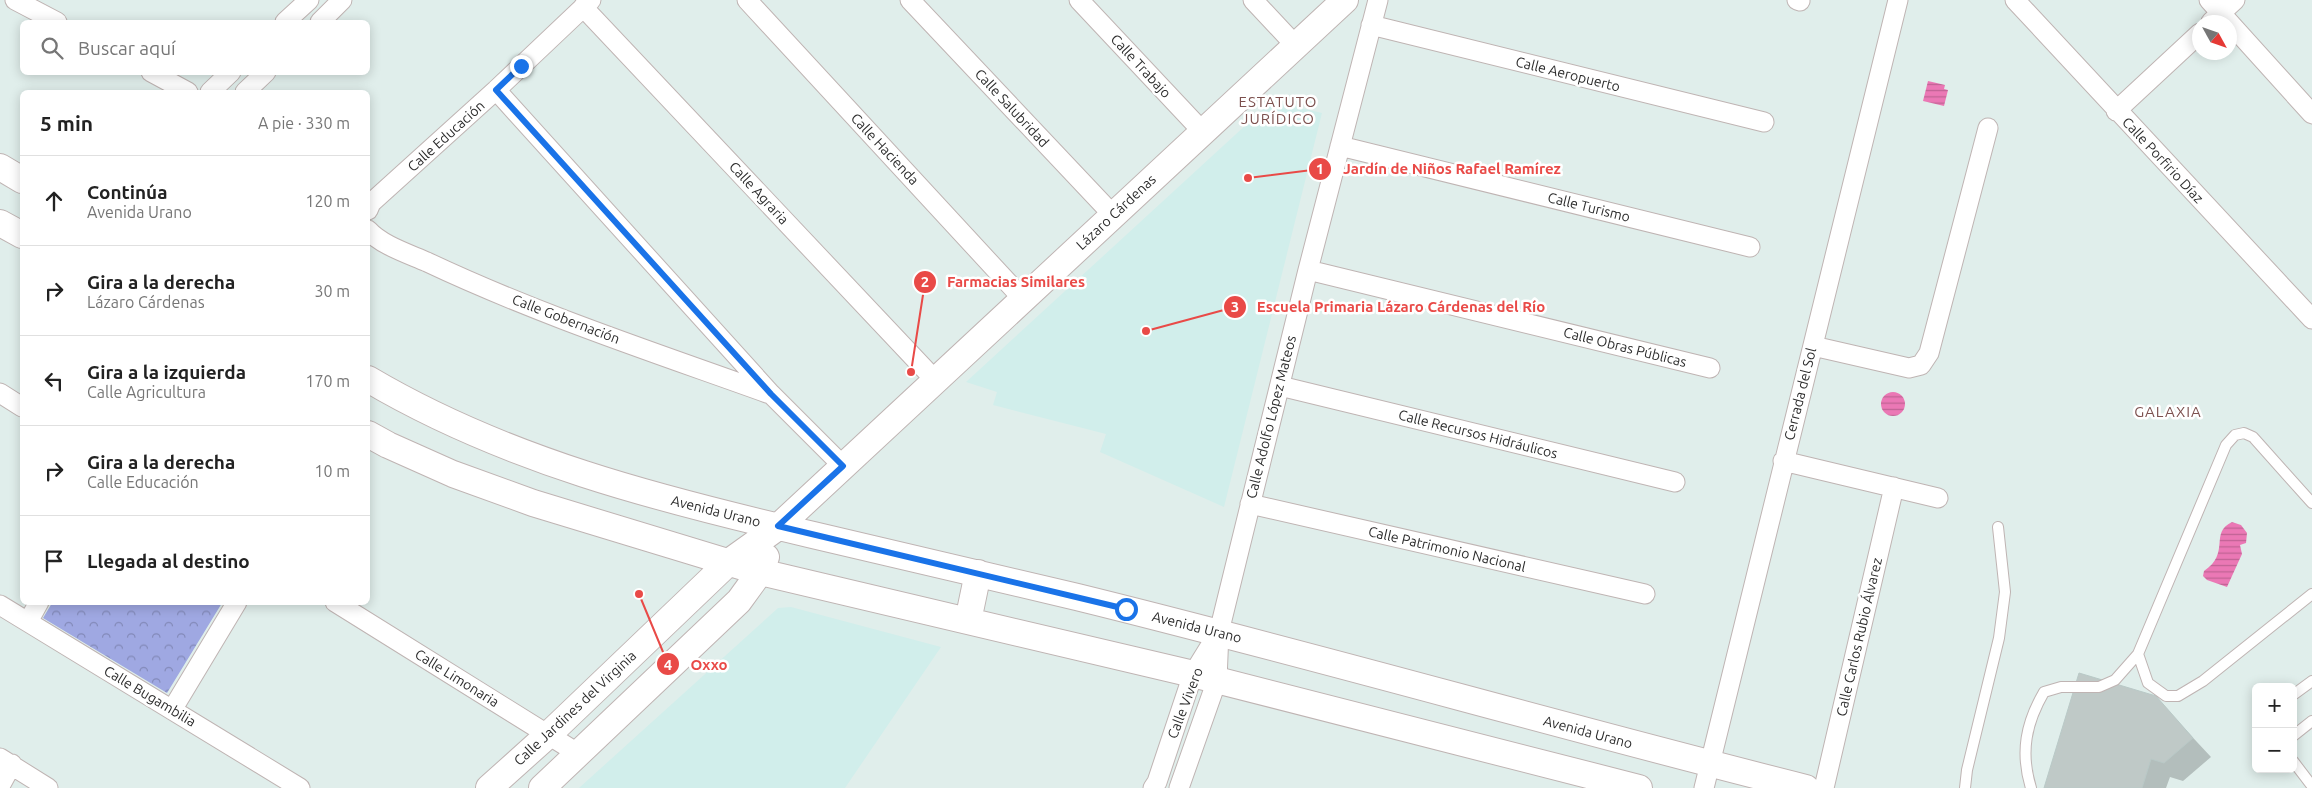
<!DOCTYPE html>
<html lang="es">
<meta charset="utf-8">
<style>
:root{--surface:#fff;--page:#f6f6f6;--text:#222;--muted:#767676;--line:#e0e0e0}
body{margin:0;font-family:Ubuntu,sans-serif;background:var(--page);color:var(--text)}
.controls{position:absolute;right:15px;bottom:15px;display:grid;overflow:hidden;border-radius:8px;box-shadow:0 2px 12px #0003}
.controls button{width:45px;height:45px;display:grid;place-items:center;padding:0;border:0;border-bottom:1px solid var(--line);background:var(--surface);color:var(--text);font:25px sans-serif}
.compass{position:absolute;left:2192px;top:15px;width:45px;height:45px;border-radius:50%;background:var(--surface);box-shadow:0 2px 12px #0003;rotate:130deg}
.stop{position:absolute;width:15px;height:15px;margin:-11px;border:4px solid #1a73e8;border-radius:50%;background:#fff}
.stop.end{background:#1a73e8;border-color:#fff;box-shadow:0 1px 5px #0008}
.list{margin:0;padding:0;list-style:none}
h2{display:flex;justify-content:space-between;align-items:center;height:65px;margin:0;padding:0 20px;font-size:21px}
h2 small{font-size:16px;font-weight:400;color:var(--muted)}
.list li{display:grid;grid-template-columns:32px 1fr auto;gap:15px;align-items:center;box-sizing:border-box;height:90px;padding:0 20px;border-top:1px solid var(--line)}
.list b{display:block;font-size:19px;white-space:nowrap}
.list p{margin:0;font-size:16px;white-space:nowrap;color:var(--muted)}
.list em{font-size:16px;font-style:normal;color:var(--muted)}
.icon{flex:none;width:28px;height:28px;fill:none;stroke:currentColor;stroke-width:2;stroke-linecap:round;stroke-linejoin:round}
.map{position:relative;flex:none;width:2312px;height:788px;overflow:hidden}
.search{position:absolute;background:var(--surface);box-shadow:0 2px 12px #0003;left:20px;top:20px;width:350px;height:55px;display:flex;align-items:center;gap:12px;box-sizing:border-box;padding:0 18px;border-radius:8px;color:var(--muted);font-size:19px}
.panel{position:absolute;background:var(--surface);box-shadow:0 2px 12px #0003;left:20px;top:90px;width:350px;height:515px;border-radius:8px}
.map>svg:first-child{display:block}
</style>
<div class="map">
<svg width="2312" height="788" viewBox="0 0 2312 788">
<defs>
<pattern id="park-crowns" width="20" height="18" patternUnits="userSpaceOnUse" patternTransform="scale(1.25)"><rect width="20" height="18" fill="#9fa8e2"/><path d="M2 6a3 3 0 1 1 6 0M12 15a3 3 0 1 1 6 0" fill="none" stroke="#8289b8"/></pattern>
<pattern id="water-rules" width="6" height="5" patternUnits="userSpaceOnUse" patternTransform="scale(1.25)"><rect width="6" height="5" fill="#eb78b5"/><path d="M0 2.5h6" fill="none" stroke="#bf6394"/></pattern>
</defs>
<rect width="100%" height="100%" fill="#e0eeeb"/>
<path fill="#d1eeeb" d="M1272,101L1322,113L1224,507L1100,452L1106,434L993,405L997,392L966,382Z
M791,607L941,647L845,788H579L778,608Z"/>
<path fill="url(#park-crowns)" d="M52,603V602L222,603L167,693L43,618Z"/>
<path fill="url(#water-rules)" d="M1928,81L1945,85L1944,89L1948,90L1944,106L1923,101Z
M1881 404a12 12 0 1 1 24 0a12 12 0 1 1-24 0Z
M2232,522L2241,525L2247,533L2246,543L2240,545L2242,554L2227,587L2207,580L2203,576L2204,571C2231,553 2209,533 2232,522Z"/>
<path fill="#0003" d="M2155,697L2211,757L2183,781L2170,777L2166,788H2046Z"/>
<path fill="#bfc9c7" stroke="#b9c9c7" d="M2079,673L2156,696L2193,738L2164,763L2151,759L2142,788H2044Z"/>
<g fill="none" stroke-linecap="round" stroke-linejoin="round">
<g stroke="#bfb4b3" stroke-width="12">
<path id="lane" d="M2138,654L2148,683L2166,696H2178L2203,681L2312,594
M2293,695L2312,681
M2293,736L2312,721
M2293,761L2312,786
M1965,788L1967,770L1999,638L2005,592L1998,527
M2031,788C2020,752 2026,723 2044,692L2061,687H2099L2115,680L2138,654L2226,445L2235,435L2244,433L2253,437L2312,503"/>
</g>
<g stroke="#bfb4b3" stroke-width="21">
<path id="street" d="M15,0L57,22
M747,0L1023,299
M910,0L1113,215
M1079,0L1203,132
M1253,0L1296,46
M1797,0L1800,1
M2015,0L2312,319
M2209,0L2312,114
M583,7L935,380
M285,22L309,0
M320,22L342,0
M2211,22L2235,0
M1371,25L1764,122
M151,72L188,92
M496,90L771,394L843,466
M210,92L231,72
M245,92L266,72
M2116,111L2200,33
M1340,146L1750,247
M368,210L371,203L496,90L591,0
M368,230C381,245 409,254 427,262C537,314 653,352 767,393
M1308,270L1710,368
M1813,346L1909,368L1921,365L1929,353L1988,128
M1280,386L1675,482
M0,393L22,407
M1783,461L1938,498
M1250,504L1645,594
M335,602L579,754
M0,605L300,788
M28,622L39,602
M172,710L237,602
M0,758L48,788
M0,786L12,764
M1153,788L1157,782L1193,674L1217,635
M1179,788L1217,680L1219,632L1308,270L1378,0
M1704,788L1898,0
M1824,788L1894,487"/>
</g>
<g stroke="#bfb4b3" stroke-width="28">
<path id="secondary" d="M0,167L22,180
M0,223L22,235
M368,379C505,460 658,499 813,535C901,555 989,576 1077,597C1321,657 1562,727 1806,788
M368,434L388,445L453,474L533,503L760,572L1193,674L1639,788
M968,621L978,573
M489,788L548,735L729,562L778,527L1345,0
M542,788L739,601L760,572L766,557"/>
</g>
<use href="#lane" stroke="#fff" stroke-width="10"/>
<use href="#street" stroke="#fff" stroke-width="19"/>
<use href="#secondary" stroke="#fff" stroke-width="26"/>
</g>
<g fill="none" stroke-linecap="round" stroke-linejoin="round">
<path stroke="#1a73e8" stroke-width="6" d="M521,66L496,90L771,394L843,466L778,526L1126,609"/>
</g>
<g text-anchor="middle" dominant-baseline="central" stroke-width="5" stroke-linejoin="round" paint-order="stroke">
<g font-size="14" fill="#2d2d2d" stroke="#fff">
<text transform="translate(1141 66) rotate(47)">Calle Trabajo</text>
<text transform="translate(1568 74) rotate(14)">Calle Aeropuerto</text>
<text transform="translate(1012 108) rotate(47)">Calle Salubridad</text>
<text transform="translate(446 136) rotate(-42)">Calle Educación</text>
<text transform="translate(885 149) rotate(47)">Calle Hacienda</text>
<text transform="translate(2163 160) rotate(47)">Calle Porfirio Díaz</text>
<text transform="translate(759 193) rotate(47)">Calle Agraria</text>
<text transform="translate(1589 207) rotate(14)">Calle Turismo</text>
<text transform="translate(1116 212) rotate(-43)">Lázaro Cárdenas</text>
<text transform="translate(566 319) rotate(21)">Calle Gobernación</text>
<text transform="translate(1625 347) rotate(14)">Calle Obras Públicas</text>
<text transform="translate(1800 394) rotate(-76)">Cerrada del Sol</text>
<text transform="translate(1271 417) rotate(-76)">Calle Adolfo López Mateos</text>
<text transform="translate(1478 434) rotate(14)">Calle Recursos Hidráulicos</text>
<text transform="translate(716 511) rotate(14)">Avenida Urano</text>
<text transform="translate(1447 549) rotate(13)">Calle Patrimonio Nacional</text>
<text transform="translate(1197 627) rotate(14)">Avenida Urano</text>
<text transform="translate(1859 637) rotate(-77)">Calle Carlos Rubio Álvarez</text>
<text transform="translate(457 678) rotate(32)">Calle Limonaria</text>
<text transform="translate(150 696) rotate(31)">Calle Bugambilia</text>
<text transform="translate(1185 703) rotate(-69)">Calle Vivero</text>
<text transform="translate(575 708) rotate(-43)">Calle Jardines del Virginia</text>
<text transform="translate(1588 732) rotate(15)">Avenida Urano</text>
</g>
<g font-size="15" letter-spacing="1" fill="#7c504e" stroke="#fff">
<text x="1278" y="101">ESTATUTO<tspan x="1278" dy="17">JURÍDICO</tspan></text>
<text x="2168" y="411">GALAXIA</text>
</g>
</g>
<path fill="none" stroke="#e94a47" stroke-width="2" d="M1248 178L1320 169M911 372L925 282M1146 331L1235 307M639 594L668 664"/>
<g fill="#e94a47" stroke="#fff" stroke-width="2">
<circle cx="1248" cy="178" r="5"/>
<circle cx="911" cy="372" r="5"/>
<circle cx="1146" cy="331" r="5"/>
<circle cx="639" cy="594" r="5"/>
<circle cx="1320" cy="169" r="12"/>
<circle cx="925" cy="282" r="12"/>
<circle cx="1235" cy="307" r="12"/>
<circle cx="668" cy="664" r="12"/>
</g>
<g font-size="15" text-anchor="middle" font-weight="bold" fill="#fff">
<text x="1320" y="174">1</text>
<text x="925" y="287">2</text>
<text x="1235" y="312">3</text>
<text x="668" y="670">4</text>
</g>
<g font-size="15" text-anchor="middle" font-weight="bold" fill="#e94a47" stroke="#fff" stroke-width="5" stroke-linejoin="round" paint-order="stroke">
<text x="1452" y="174">Jardín de Niños Rafael Ramírez</text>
<text x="1016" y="287">Farmacias Similares</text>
<text x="1401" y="312">Escuela Primaria Lázaro Cárdenas del Río</text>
<text x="709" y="670">Oxxo</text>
</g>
</svg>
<div class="controls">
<button>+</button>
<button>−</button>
</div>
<svg class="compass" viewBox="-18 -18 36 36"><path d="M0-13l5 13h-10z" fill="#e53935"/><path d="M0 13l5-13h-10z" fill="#767676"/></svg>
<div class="stop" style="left:1126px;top:609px"></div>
<div class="stop end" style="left:521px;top:66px"></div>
<div class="search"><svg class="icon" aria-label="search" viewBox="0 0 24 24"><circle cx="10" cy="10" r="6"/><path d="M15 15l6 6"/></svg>Buscar aquí</div>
<section class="panel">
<h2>5 min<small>A pie · 330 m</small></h2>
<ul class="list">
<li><svg class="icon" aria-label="ahead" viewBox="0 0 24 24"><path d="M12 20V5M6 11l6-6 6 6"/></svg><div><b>Continúa</b><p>Avenida Urano</p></div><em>120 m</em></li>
<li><svg class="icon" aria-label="right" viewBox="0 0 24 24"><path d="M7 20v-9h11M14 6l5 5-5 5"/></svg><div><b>Gira a la derecha</b><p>Lázaro Cárdenas</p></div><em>30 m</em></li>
<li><svg class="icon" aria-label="left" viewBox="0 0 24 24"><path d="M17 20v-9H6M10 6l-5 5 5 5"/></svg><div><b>Gira a la izquierda</b><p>Calle Agricultura</p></div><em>170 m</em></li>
<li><svg class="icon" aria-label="right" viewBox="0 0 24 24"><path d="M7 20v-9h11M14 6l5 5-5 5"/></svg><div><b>Gira a la derecha</b><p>Calle Educación</p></div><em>10 m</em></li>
<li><svg class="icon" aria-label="arrive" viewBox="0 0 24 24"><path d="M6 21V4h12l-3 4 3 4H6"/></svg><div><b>Llegada al destino</b></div></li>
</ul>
</section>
</div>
